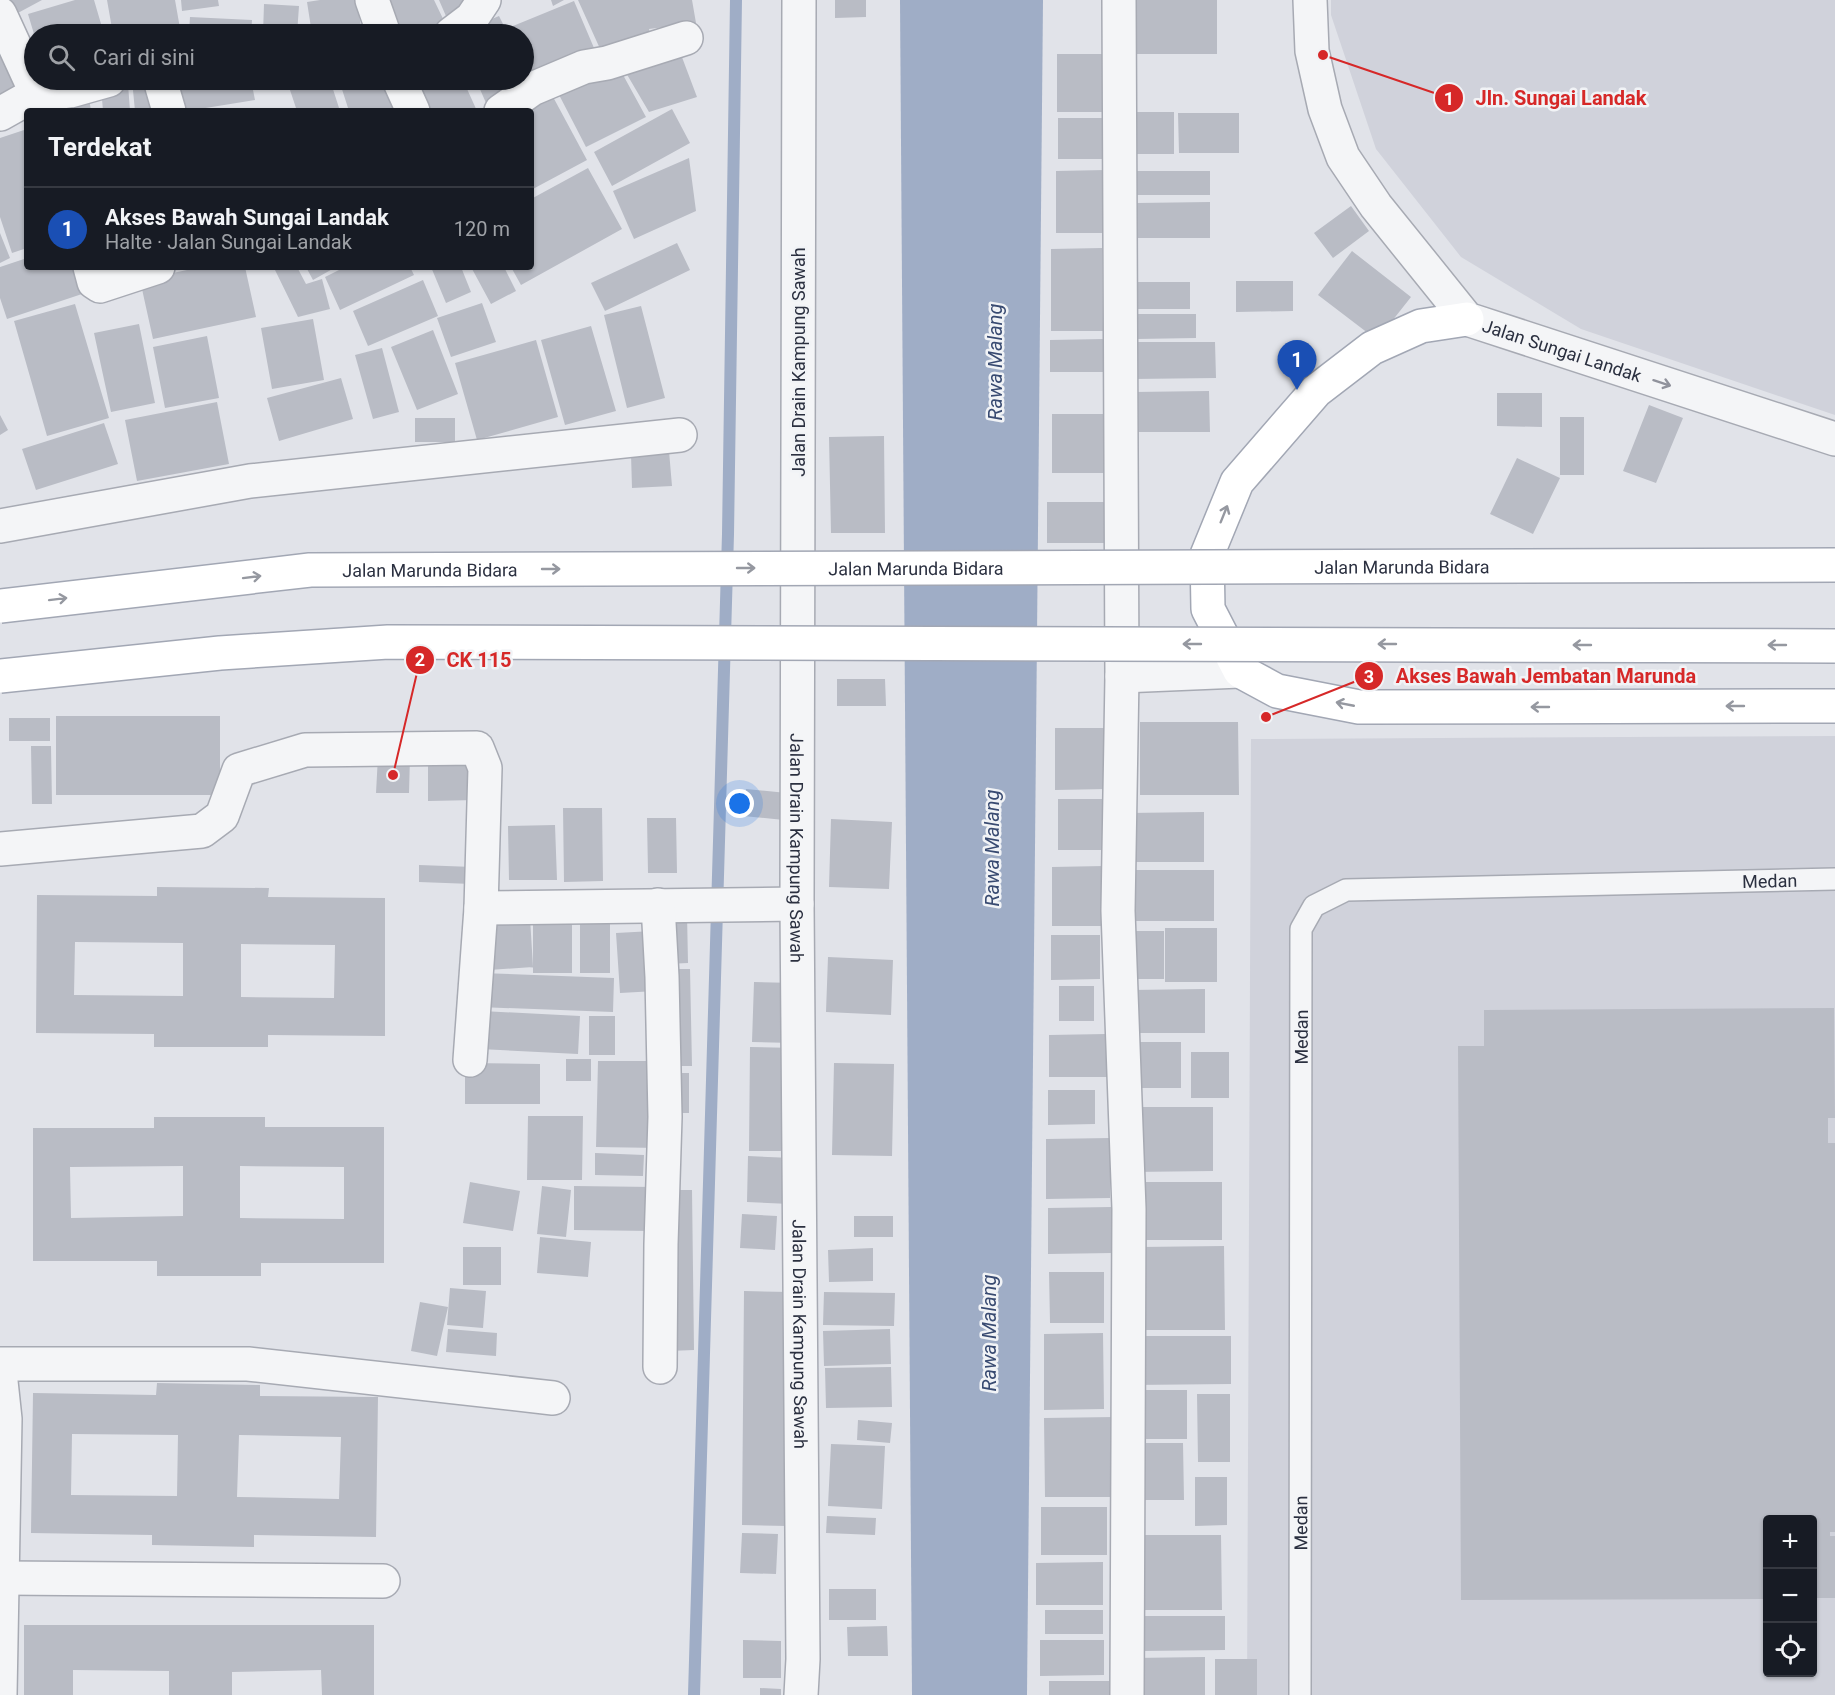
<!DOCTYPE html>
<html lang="id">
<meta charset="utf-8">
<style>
:root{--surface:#171b24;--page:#242831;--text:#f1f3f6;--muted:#9ea1a6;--line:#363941;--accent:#c55053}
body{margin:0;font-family:Roboto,sans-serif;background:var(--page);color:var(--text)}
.controls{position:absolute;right:18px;bottom:18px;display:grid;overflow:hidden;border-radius:6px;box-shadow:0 2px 4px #0004}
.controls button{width:54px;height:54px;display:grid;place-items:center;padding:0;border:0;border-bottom:2px solid var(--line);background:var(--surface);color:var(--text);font:30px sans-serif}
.you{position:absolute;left:740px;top:804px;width:21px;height:21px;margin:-15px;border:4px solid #fff;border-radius:50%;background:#1a73e8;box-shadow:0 0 0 9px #1a73e833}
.badge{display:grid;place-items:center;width:39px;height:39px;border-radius:50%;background:var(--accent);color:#fff;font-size:20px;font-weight:700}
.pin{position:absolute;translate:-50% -50px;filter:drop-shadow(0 2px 3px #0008)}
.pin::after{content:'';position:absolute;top:32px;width:21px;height:18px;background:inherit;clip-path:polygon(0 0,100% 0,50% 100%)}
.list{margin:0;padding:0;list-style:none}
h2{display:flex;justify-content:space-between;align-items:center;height:78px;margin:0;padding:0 24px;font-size:26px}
h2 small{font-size:20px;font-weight:400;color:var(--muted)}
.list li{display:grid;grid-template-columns:39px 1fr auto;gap:18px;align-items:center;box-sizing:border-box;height:84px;padding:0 24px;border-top:2px solid var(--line)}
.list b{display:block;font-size:22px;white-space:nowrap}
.list p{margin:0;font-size:20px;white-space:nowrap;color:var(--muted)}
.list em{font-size:20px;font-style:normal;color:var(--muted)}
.icon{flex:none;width:33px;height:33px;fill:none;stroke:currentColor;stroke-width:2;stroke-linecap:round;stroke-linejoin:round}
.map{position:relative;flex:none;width:1835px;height:1695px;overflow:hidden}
.search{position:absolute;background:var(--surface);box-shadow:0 2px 4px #0004;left:24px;top:24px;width:510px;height:66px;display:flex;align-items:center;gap:15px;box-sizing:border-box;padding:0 21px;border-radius:33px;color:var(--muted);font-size:22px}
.panel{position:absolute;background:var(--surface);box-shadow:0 2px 4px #0004;left:24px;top:108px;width:510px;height:162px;border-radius:6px}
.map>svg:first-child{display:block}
</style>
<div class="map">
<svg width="1835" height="1695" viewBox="0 0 1835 1695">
<rect width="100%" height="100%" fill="#e1e3e9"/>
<path fill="#d0d2db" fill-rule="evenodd" d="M1331,0H1835V415L1581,329L1461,257L1376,149L1331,15Z
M1835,736V1695H1247L1251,739ZM1768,1520H1812V1672H1768Z"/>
<path fill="#9fadc6" d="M900,0H1043L1027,1695H912Z"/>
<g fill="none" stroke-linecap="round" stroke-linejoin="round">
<path stroke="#9fadc6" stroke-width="12" d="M694,1695L728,534L736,0"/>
</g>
<path fill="#b9bcc5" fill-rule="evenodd" d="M8,0H42L16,14Z
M75,0H94L104,34H34L28,14Z
M107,0H175L181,34H113Z
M181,0H218L219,6L182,11Z
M320,0H357L362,34H312L307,2Z
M385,0H434L446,25L427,34H401Z
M439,0H470L449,23Z
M551,0H564L553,6Z
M578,0H692L696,23L649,29L653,47L606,62Z
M835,0H866V17L835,18Z
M1128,0H1217V54H1128Z
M574,1L597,55L535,81L524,53V34H516L513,26Z
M264,4L299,6L297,34H263Z
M499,16L508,34H456Z
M190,17L252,20L251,34H189Z
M677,44L697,97L649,112L622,66Z
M0,50L22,95L0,105Z
M1057,54H1106V112H1057Z
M616,62L646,117L586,147L556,89Z
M524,71L530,84L486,103L476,80H524Z
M132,80H154L156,111H135Z
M167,80H251L255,100L187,111H172Z
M314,80H330L340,111H297L289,87Z
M339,80H392L402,111H349Z
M410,80H463L477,111H424Z
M128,84L130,111H103L101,87Z
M552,95L587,160L531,190V111H522Z
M89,98L91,111H68L67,101Z
M672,109L690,143L612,186L594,152Z
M1123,112H1174V154H1123Z
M1178,113H1239V153H1179Z
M1058,118H1110V159H1058Z
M27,129V248L12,253L0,217V138Z
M689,158L696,211L634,239L613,191Z
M588,168L622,229L521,285L511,267H531V199Z
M1106,170V233H1056V171Z
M1134,171H1210V195H1134Z
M1210,202V238H1137V203Z
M1351,206L1369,231L1333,258L1314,233Z
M0,233L10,258L0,263Z
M677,243L690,270L605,311L591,283Z
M1102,248L1103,331H1051V249Z
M1352,251L1411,297L1377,340L1318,295Z
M27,258V267H82L91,291L7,319L0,298V267Z
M201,267H245L256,317L153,339L140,280Z
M281,267H297L306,284L322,279L330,309L298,317L275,270Z
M306,267H336L313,280Z
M345,267H410L414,275L340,310L325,277Z
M431,267H461L471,292L446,303Z
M471,267H504L516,291L491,304Z
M423,280L438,316L368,346L353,311Z
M1236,281H1293V311L1236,312Z
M1138,282H1190V309H1138Z
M482,303L496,342L451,357L437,318Z
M75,304L109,418L47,436L14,321Z
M641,306L665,398L627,408L604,315Z
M1137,314H1196V338L1137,339Z
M313,319L324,380L272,389L261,328Z
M139,324L155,403L111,412L94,333Z
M591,326L616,411L565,425L541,340Z
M433,330L458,394L417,410L391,347Z
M207,336L219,398L165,408L153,347Z
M1104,339V372H1050V340Z
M536,340L558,417L477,440L455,363Z
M1133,342H1215L1216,378L1133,379Z
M382,348L399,412L373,419L355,355Z
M341,378L353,419L279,441L267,398Z
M1209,391L1210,432H1135L1134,392Z
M1497,393H1542V427L1497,426Z
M217,402L229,464L137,481L125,420Z
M1649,405L1683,418L1656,483L1623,471Z
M1052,414H1106V473H1052Z
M0,415L8,430L0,435Z
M1560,417H1584V475H1560Z
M415,418H455V442H415Z
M104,423L118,464L36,490L22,449Z
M884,436L885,533H831L829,437Z
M669,451L672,486L632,488L631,454Z
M1517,458L1560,478L1533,534L1490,514Z
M1047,502H1110V543H1047Z
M837,679H885L886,706H837Z
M56,716H220V795H56Z
M9,718H50V741H9Z
M1140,722H1238L1239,795H1140Z
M1055,728H1107V789L1055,790Z
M31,746H51L52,804H32Z
M477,755V800L428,801V756Z
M378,756L410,757L409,793H376Z
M746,789L787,793L784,820L743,816Z
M1058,799H1104V850H1058Z
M563,808H602L603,881L564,882Z
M1204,812V862H1128V813Z
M647,818H676L677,873H648Z
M831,819L892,822L889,889L829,887Z
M555,825L557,880H509L508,826Z
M419,865L473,867L472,884L419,882Z
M1104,866V926H1052V867Z
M1126,870H1214V921H1126Z
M157,887L269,888L268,897L385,898V1036L268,1035V1047H154V1034L36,1033L37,895L157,896ZM75,942L183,943V996L74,995ZM241,944L335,945L334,998L241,997Z
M533,909H572V973H533Z
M580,913H610V973H580Z
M666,914H687L688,963L667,964Z
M530,918L533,967L489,970L486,920Z
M1165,928H1217V982H1165Z
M653,931L656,991L620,993L616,933Z
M1122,931H1164V979H1122Z
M1051,935H1100V979L1051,980Z
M828,957L893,960L891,1015L826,1012Z
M668,969H690L692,1066H670Z
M480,973L614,978L613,1012L479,1007Z
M754,982L795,983L793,1043L752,1042Z
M1059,986H1094V1021H1059Z
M1205,989V1033H1130V990Z
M1834,1008L1835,1118H1828V1143H1835V1532H1830V1536H1835V1598H1812V1520H1767V1599L1461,1600L1458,1046H1484V1010Z
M482,1011L580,1016L578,1054L480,1049Z
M589,1016H615V1055H589Z
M1106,1034L1107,1077H1049V1035Z
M1126,1042H1181V1088H1126Z
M750,1047L796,1048V1151H749Z
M1191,1052H1229V1098H1191Z
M566,1059H591V1081H566Z
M598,1061H661L660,1148L596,1147Z
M465,1063L540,1064V1104H465Z
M834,1063L894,1064L892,1156L832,1155Z
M670,1073H689V1113H670Z
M1048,1090H1095V1124L1048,1125Z
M1131,1107H1213V1171L1132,1172Z
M528,1116H583L582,1180H527Z
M154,1117H265V1127H384V1263H261V1276H157V1261H33V1128H154ZM183,1166V1216L71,1218L70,1167ZM240,1166L344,1167V1219L240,1218Z
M1110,1138V1198L1046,1199V1139Z
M595,1153L644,1155L643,1176L595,1175Z
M748,1156L792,1158L790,1204L747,1202Z
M470,1182L520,1191L513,1231L463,1223Z
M1132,1182H1222V1240H1133Z
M542,1186L571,1190L566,1237L537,1234Z
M574,1186L654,1187L653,1231L574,1230Z
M666,1190H692L694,1350L669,1351Z
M1111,1207L1112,1253L1048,1254V1208Z
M742,1214L777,1216L775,1250L740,1248Z
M854,1216H893V1237H854Z
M540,1237L591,1242L588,1277L537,1273Z
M1224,1246L1225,1330H1140V1247Z
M463,1247H501V1285H463Z
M873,1248V1281L829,1282L828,1250Z
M1049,1272H1104V1323H1050Z
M450,1288L486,1291L483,1328L447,1325Z
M744,1291L790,1292L788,1526L742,1525Z
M824,1292L895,1293L894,1326L823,1325Z
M420,1302L448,1307L437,1356L411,1351Z
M448,1329L497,1333L496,1356L446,1352Z
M890,1329L891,1364L824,1366L823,1331Z
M1103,1333L1104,1409L1044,1410V1334Z
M1131,1336H1231V1384L1132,1385Z
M891,1367L892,1407L826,1408L825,1368Z
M157,1383L260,1385V1396L378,1397L376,1537L254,1535V1547L152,1545V1535L31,1533L33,1393L156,1395ZM72,1434L178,1435L177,1496L71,1495ZM239,1435L341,1437L339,1499L237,1497Z
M1135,1390H1187V1439H1135Z
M1197,1394H1230V1462H1198Z
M1114,1417L1115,1497H1045L1044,1418Z
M858,1420L892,1423L890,1443L857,1440Z
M1131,1443H1183L1184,1500H1132Z
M831,1444L885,1446L882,1509L828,1506Z
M1195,1477H1227V1525L1195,1526Z
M1041,1507H1107V1555H1041Z
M827,1516L876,1518L875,1535L826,1533Z
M742,1533L778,1534L776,1574L740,1573Z
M1138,1535H1221L1222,1610H1139Z
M1103,1562V1605H1036V1563Z
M829,1589H876V1620H829Z
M1045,1610H1103V1634H1045Z
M1142,1616H1225V1650L1142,1651Z
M24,1625H374V1695H322L321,1670L232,1672V1695H169V1671L73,1670V1695H24Z
M887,1626L888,1656H848L847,1627Z
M743,1640L781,1641V1678H743Z
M1040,1640H1104V1675L1040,1676Z
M1205,1657V1695H1133V1658Z
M1215,1659H1257V1695H1215Z
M1049,1681H1109V1695H1049Z
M760,1688L781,1689V1695H760Z"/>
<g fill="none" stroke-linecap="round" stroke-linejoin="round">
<g stroke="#a7aab3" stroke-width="24">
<g id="service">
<path id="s1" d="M1300,1695L1301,929L1314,906L1346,890L1835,879"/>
</g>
</g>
<g stroke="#a7aab3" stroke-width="36">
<g id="minor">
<path d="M372,0L384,34"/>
<path id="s2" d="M799,0L797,904L803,1659L801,1695"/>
<path d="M1119,0L1122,676L1118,911L1129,1209L1127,1695"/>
<path d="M0,14L33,86L32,96"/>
<path d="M451,34L472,18L484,0"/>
<path d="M160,80L169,111"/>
<path d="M399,80L413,111"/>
<path d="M501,111L532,89L584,67L607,63L686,38"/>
<path d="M0,114L32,96L70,91L109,80"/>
<path d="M90,267L94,282L100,286L158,267"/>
<path d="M0,526L250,481L680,435"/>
<path d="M1122,676L1240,671"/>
<path d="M0,849L202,831L222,816L239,770L305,750L477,748L485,768L481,908L797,904"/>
<path d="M658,905L662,977L665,1117L661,1244L660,1367"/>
<path d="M470,1060L481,908"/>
<path d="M0,1364H248L553,1398"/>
<path d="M0,1372L5,1419L0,1695"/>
<path d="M3,1578L383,1581"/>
</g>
</g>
<g stroke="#a7aab3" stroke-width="36">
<g id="tertiary">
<path id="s3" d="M1310,0L1312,51L1325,109L1343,157L1376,206L1467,319L1835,439"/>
</g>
</g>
<g stroke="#a2a7b4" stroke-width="36">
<path id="primary" d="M1467,319L1421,326L1372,348L1316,391L1237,482L1207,555L1208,609L1240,671L1277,691L1359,707L1835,706"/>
</g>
<use href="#service" stroke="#f4f5f7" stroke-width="21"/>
<use href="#minor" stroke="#f4f5f7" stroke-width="33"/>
<use href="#tertiary" stroke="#f4f5f7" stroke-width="33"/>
<use href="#primary" stroke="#fff" stroke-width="33"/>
<g stroke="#a2a7b4" stroke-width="36" stroke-linecap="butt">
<g id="primary-bridge">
<path id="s4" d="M0,606L310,570L1835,565"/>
<path d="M0,676L220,653L388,642L1835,646"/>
</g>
</g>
<use href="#primary-bridge" stroke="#fff" stroke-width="33"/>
</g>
<defs><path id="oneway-shaft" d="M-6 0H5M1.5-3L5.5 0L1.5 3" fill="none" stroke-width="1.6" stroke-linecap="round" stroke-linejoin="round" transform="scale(1.5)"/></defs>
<use stroke="#90929c" href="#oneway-shaft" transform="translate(1662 383) rotate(18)"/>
<g stroke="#9598a0">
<use href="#oneway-shaft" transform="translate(1224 514) rotate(-68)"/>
<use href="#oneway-shaft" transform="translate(746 568)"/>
<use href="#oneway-shaft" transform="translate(551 569)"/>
<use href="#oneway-shaft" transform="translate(252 577) rotate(-7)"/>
<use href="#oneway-shaft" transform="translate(58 599) rotate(-7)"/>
<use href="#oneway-shaft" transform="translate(1192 644) rotate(-180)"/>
<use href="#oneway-shaft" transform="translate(1387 644) rotate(-180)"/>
<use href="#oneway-shaft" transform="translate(1582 645) rotate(-180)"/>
<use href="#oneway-shaft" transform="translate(1777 645) rotate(-180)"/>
<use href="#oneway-shaft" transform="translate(1345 704) rotate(-169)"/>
<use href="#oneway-shaft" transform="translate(1735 706) rotate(180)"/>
<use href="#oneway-shaft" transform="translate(1540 707) rotate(180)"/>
</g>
<g text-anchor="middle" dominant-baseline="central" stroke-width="5" stroke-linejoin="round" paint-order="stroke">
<g font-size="18" fill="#2b3040" stroke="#f1f3f6">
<text stroke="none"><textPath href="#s3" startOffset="466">Jalan Sungai Landak</textPath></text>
<text transform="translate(798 362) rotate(-90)">Jalan Drain Kampung Sawah</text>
<text stroke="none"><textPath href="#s4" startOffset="1404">Jalan Marunda Bidara</textPath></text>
<text stroke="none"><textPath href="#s4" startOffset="918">Jalan Marunda Bidara</textPath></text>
<text stroke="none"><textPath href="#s4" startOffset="432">Jalan Marunda Bidara</textPath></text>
<text stroke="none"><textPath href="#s2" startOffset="848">Jalan Drain Kampung Sawah</textPath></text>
<text stroke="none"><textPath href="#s1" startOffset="1252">Medan</textPath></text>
<text stroke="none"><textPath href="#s1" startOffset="658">Medan</textPath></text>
<text stroke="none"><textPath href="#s2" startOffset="1334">Jalan Drain Kampung Sawah</textPath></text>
<text stroke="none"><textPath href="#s1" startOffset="172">Medan</textPath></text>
</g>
<g font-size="20" font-style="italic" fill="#384a71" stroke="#f1f3f6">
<text transform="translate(995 362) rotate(-90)">Rawa Malang</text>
<text transform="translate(992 848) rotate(-90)">Rawa Malang</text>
<text transform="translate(989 1333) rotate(-90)">Rawa Malang</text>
</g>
</g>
<path fill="none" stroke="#d62828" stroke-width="2" d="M1323 55L1449 98M393 775L420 660M1266 717L1369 676"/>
<g fill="#d62828" stroke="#f1f3f6" stroke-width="2">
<circle cx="1323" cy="55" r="6"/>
<circle cx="393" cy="775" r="6"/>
<circle cx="1266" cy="717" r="6"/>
<circle cx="1449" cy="98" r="15"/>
<circle cx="420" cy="660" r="15"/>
<circle cx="1369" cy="676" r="15"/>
</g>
<g font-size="18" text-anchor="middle" font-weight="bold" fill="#fff">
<text x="1449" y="105">1</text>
<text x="420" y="666">2</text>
<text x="1369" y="683">3</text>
</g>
<g font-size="20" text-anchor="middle" font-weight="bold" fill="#d62828" stroke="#f1f3f6" stroke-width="5" stroke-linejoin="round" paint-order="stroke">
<text x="1561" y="105">Jln. Sungai Landak</text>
<text x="479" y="667">CK 115</text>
<text x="1546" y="683">Akses Bawah Jembatan Marunda</text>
</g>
</svg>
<div class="controls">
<button>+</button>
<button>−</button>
<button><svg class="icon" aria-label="locate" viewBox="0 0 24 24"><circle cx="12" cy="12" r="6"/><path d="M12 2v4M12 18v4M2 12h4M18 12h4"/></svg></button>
</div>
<div class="you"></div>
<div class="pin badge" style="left:1297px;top:390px;background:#1a4fb4">1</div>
<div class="search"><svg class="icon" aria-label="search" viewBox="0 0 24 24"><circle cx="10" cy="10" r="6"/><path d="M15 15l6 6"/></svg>Cari di sini</div>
<section class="panel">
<h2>Terdekat<small></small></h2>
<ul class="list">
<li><span class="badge" style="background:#1a4fb4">1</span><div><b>Akses Bawah Sungai Landak</b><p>Halte · Jalan Sungai Landak</p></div><em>120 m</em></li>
</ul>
</section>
</div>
